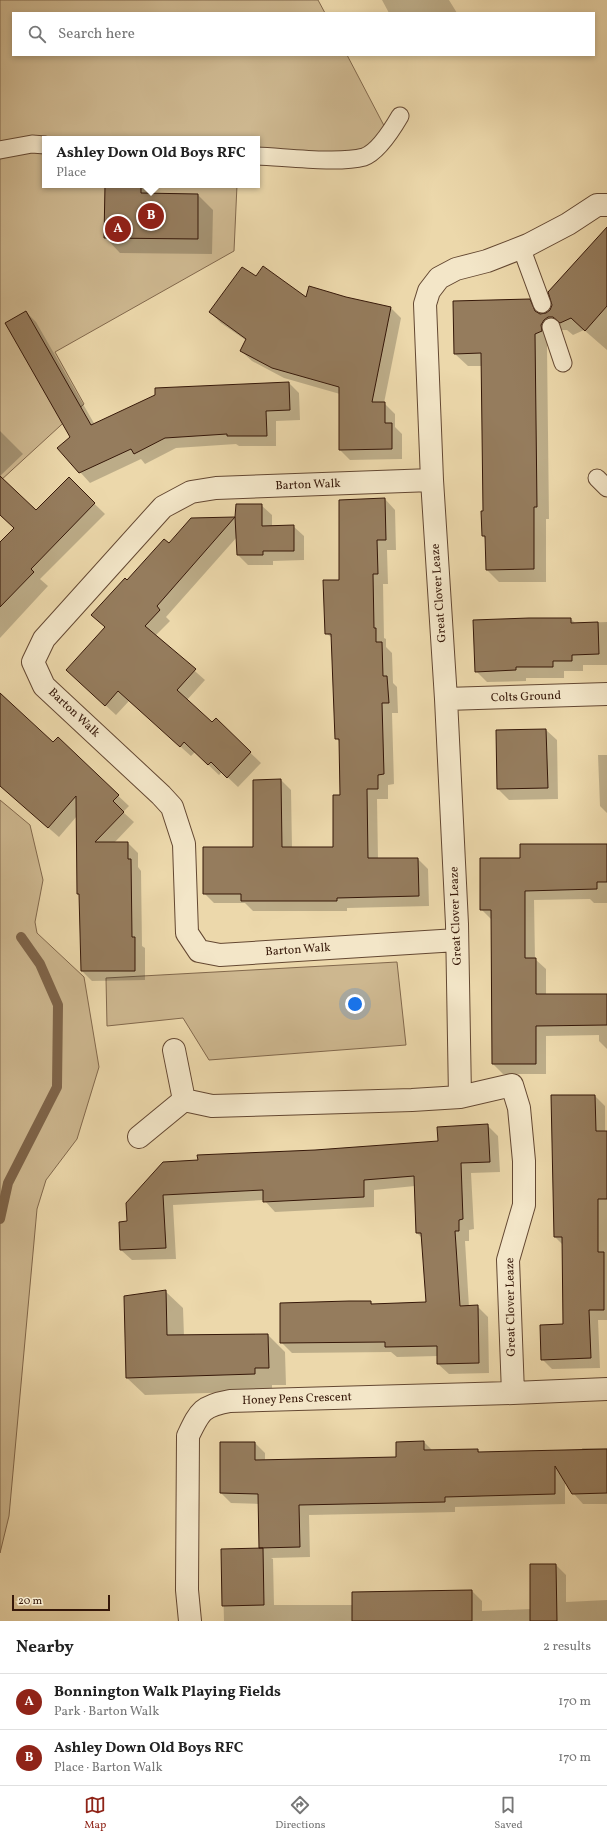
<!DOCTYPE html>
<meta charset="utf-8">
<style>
:root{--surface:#fff;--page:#f2f2f2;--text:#222;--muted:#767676;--line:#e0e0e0;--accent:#8f2418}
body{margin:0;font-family:Vollkorn,serif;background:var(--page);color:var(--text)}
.scale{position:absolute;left:12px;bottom:10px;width:98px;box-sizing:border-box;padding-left:4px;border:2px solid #361809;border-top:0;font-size:11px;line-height:14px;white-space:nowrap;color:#361809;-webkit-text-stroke:3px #f3e6c8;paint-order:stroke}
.you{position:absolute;left:355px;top:1004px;width:14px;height:14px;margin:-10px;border:3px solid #fff;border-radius:50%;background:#1a73e8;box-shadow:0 0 0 6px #1a73e833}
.badge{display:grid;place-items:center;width:26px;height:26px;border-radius:50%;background:var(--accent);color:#fff;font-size:13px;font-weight:700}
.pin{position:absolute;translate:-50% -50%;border:2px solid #fff;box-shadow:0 1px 4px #0006}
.popup{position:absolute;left:42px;top:136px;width:218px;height:52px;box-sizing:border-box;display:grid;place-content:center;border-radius:0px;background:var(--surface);filter:drop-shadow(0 1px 3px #0005);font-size:13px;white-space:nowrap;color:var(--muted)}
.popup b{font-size:15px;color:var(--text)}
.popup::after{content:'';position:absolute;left:50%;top:100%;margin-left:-8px;border:8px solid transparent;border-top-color:var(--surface)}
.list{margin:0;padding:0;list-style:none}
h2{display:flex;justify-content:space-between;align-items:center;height:52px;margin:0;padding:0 16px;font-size:17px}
h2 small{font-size:13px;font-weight:400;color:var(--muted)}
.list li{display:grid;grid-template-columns:26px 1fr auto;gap:12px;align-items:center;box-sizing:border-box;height:56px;padding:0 16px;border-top:1px solid var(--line)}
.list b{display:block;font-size:15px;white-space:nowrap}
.list p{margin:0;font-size:13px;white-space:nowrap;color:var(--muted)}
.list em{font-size:13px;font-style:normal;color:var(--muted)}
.icon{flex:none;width:22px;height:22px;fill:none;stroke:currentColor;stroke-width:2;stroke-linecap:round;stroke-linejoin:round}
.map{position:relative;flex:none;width:607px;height:1621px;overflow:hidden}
.search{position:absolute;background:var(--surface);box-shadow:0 2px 6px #0003;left:12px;right:12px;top:12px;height:44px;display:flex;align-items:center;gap:10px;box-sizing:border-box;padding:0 14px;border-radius:0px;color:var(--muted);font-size:15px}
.sheet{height:164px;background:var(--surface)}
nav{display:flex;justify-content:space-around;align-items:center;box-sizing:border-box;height:56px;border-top:1px solid var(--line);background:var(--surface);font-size:11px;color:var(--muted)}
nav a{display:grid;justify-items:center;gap:2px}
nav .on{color:var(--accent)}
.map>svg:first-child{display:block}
</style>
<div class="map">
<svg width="607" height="1621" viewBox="0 0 607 1621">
<rect width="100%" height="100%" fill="#ecd8ab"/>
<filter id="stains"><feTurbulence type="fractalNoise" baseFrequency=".005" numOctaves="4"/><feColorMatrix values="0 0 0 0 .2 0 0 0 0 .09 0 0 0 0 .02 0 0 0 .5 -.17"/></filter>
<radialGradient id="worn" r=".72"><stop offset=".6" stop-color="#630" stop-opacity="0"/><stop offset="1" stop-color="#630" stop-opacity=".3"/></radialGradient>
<path fill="#cdb78f" stroke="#82684c" d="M0,0H318L325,13H13V55H347L391,139L324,167L257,163V139H45V185H237L234,251L55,352L84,404L0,481Z
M0,800L30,825L43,880L35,922L37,933L84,977L99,1067L77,1139L46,1180L37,1209L9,1516L0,1553Z
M397,962L406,1045L209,1060L183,1018L107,1026L106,978Z"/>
<path fill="#0003" d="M382,0H449L457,13H389Z
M106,185H146L155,194L198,195L213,210L212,254L120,253L105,237Z
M607,244V350L584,330L573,335L567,330H561L556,333L554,344L547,346L549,519H546V582H499L487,570L486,540L483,536L484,512L482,366H468L455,354L529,300L543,314H546Z
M256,278L306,299L346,298L391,308L401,318L384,403L395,414V427L402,434V459L350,460L340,450V394L284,378L252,361L241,351L247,341L221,323L210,312Z
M26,312L36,322L95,425L156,395L289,383L299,393L300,420L276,421V446H239L236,444L176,448L145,464L141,459L90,483L80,472L71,437Z
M0,431L23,454L0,476Z
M69,479L105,514L40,579L48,586L0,638V544L15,528L0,514V507L36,512Z
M385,499L395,510L396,550H387L388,584H383L384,638L386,639V647L392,653L393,683L397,687L398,713H392L394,784L388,785V799H377L378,859H418L428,869L429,906L347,908V911H253L245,903H214L204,893L254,848L281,780L291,790L292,848H334L341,796L340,742L336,738L332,638L326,633L340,581Z
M261,505L272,515V526H293L304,536V560L273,561V565H248L238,555L237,537L166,617L170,621L155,636L205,680L187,700L212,723L216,720L261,763L238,787L222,772L219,775L195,752L191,756L129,701L116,715L67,670L106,628L127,581L169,544L191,519L236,518Z
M571,619L575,623L607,622V665H583V671H564V678H526V681L487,682L476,671Z
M0,708L53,744L58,739L129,806L123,812L134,822L114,843H128L138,853V867L141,871L142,946L145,948V980L92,981L82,971L80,896L78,894L77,816L59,837L0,786Z
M546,730L557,740L558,799L509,800L498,789L497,731Z
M598,755H607V813L600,806Z
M607,854V903H594L590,899L534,900L535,959L546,969V995L607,994V1049L599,1041V1035L546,1036V1074H503L493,1064L492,920L481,909L521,859Z
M595,1096L605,1106V1132H607V1320H598L600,1368L552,1369L542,1359L564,1325L563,1245L555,1237Z
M487,1125L498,1136L500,1172L471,1173L474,1229L469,1230V1241H465L469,1307L477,1306L488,1317L489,1373L449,1374L438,1364V1356L397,1357L391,1352L292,1353L281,1342L371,1302L373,1305L427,1303L422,1238L417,1233L415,1186L374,1190V1207L275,1212L264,1200L173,1205L176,1259L132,1260L121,1250L128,1222L199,1161L439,1142Z
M165,1291L183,1308L184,1336L268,1335L285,1352L286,1385H272V1391L145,1395L127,1378Z
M424,1442L433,1451L478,1450L480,1453L583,1451L582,1448H607V1504H583L573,1493L565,1480V1504L455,1507V1512L309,1515L310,1557L271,1558L273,1559L274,1605H353L472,1591L482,1601V1611L531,1609L556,1565L566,1575V1602L607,1600V1621H224L222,1550L262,1549L260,1547V1504L231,1503L221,1493V1443H255L265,1453V1461L397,1458Z"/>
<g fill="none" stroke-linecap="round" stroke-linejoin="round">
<path stroke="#7e6449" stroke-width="10" d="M0,1219L8,1183L57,1087L58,1005L40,964L21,937"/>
</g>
<path fill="#957c5d" stroke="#361809" d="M105,185H141V193L198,194V239L104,238Z
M607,227V306L585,331L571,318L560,323L553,317H548L544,320L541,325L542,331L535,334L537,507H534V569L486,570L485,536H482L481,511H483L481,353L454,354L453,301L530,299L535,311L540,314L546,313L550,310L552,305L548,292Z
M263,266L306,297L309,286L346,297L391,307L372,402H385V423H392V449L339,450V387L272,368L240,351L246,339L209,312L242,267L256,276Z
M26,311L91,425L155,395V388L289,382L290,410L266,411L267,436H227V434L165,438L134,454L131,449L79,473L57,448L70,437L5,323Z
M0,476L36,510L69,477L95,503L31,569L34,572L0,607V542L14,528L0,515Z
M385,498L386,540H377L378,574H373L374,628H376V642H382L383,676H387L389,703H382L384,774L378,775V789H367L368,858H418L419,896L337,898V901H241V894H203V847H253V780L281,779L282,847H333V795H340L339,739H335L331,634H325L323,580H339V500Z
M236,504H262V526L294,525V551H263V555H237L235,517L157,606L160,610L145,626L196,669L177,690L212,722L216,718L251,752L227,778L211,762L208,765L184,742L180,747L118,691L105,706L66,670L105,627L91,615L125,578L127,580L164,539L169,543L191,518L235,517Z
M529,618H571V623L598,622L599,654L572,655V661H553V667H516V670L475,672L473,620Z
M0,693L53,742L58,737L119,795L113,801L124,812L95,842H128V859H131L132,937H135V971H81L79,894H77L76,796L48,828L0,786Z
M546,729L548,788L497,789L496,730Z
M520,844H607V882H597V889L525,891V958H536V994H607V1025L536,1026V1064H492L491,910H480V858H520Z
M551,1095H595L596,1131H607V1199H598V1252H604V1310H589L591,1358L541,1360L540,1325L563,1324L562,1237H554Z
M488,1124L490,1162L461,1163L463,1219L459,1220V1231H455L460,1306L478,1305L479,1363L437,1364V1346L385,1347V1342L280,1343V1303L349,1301H371V1304L426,1302L421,1233H416L414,1176L364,1180V1197L263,1202V1190L163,1195L166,1248L120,1250L119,1222L127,1221L126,1203L163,1162L198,1160L197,1155L315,1150L438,1141L437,1127Z
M166,1290L167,1335L268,1334L269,1368H255V1374L126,1378L124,1296Z
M424,1441V1450L478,1449V1452L607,1449V1493L572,1494L555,1466V1494L445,1497V1502L299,1505L300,1547L259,1548L258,1494L220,1493V1442H255V1460L396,1457V1442Z
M263,1548L264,1605L222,1606L221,1549Z
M530,1564H556L557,1621H530Z
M472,1590V1621H352V1592Z"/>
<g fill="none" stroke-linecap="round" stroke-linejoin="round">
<g stroke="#644832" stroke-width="19">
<path id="service" d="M0,150L32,144L45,145
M257,156C285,157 338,164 364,157C378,152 393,128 400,116
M521,247L542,304
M551,327L563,363
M597,478L607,488"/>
</g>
<g stroke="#644832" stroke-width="24">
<path id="minor" d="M432,480L216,488L191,492L163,507L44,639L33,662L44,686L161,795L172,807L184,844L187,933L199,951L220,955L457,940
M446,699L607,694
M174,1050L184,1100L212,1106L412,1100L460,1097
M139,1137L184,1100
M513,1393L508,1260L524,1205V1161L519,1108L512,1085L460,1097L457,924L446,699L432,480L425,304L429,291L439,278L456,269L487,261L528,245L568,224L597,205H607
M190,1621L187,1590L188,1436C200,1411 202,1406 230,1401L513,1393L607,1389"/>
</g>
<use href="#service" stroke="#f3e6c8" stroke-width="17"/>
<use href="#minor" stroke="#f3e6c8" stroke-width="22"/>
</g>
<g text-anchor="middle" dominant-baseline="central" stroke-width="3" stroke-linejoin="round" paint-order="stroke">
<g font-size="12" fill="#361809" stroke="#f3e6c8">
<text transform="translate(308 485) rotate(-2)">Barton Walk</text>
<text transform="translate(439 593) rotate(-94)">Great Clover Leaze</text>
<text transform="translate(526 697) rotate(-2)">Colts Ground</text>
<text transform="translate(74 713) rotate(43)">Barton Walk</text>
<text transform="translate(456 916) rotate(-92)">Great Clover Leaze</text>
<text transform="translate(298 950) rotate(-4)">Barton Walk</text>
<text transform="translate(511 1307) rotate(-91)">Great Clover Leaze</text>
<text transform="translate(297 1399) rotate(-2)">Honey Pens Crescent</text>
</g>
</g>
<rect width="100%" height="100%" filter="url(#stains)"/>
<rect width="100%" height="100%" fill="url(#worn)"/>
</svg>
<div class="scale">20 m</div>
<div class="you"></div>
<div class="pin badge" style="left:118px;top:229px">A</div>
<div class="pin badge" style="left:151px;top:216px">B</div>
<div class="popup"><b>Ashley Down Old Boys RFC</b>Place</div>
<div class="search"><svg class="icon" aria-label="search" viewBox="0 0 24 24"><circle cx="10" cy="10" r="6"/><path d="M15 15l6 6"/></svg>Search here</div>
</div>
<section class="sheet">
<h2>Nearby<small>2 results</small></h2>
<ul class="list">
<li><span class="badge">A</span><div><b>Bonnington Walk Playing Fields</b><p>Park · Barton Walk</p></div><em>170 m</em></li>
<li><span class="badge">B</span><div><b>Ashley Down Old Boys RFC</b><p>Place · Barton Walk</p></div><em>170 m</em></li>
</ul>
</section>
<nav>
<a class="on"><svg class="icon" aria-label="map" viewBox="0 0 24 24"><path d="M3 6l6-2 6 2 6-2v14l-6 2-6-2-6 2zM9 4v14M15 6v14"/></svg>Map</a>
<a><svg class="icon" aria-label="directions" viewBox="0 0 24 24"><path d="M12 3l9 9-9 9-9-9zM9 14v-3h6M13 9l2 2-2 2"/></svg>Directions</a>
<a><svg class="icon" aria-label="saved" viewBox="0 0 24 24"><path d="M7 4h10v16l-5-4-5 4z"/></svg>Saved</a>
</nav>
